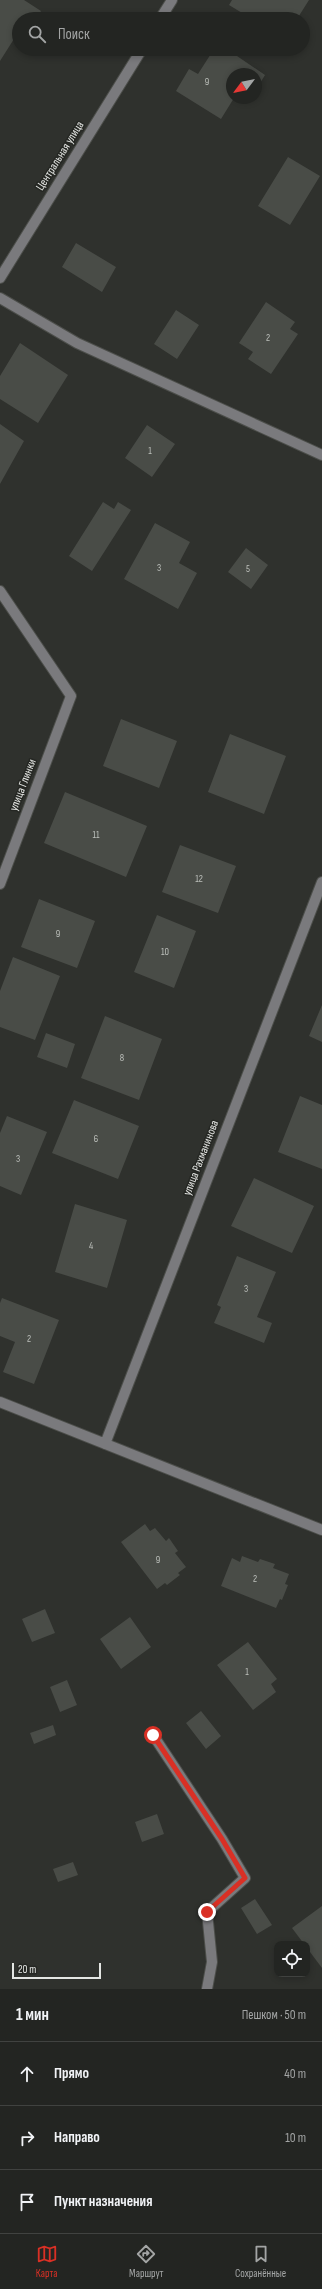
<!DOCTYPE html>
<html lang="ru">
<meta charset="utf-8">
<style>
:root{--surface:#232522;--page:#2b2d2a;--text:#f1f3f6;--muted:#a3a5a5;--line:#404240;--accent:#d93025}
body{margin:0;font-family:"Sofia Sans Condensed",sans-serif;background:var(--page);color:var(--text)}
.controls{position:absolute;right:12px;bottom:12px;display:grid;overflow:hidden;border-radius:8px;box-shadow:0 2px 6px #0003}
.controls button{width:36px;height:36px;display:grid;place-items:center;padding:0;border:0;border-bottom:1px solid var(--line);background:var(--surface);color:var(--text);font:20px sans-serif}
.compass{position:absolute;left:226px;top:68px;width:36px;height:36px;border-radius:50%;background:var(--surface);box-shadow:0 2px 6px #0003;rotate:238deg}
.scale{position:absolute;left:12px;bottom:10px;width:89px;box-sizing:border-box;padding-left:4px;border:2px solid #e4e6e3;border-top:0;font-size:11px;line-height:14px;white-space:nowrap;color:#e4e6e3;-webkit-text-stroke:3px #252723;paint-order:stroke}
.stop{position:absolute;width:12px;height:12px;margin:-9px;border:3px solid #d93025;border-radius:50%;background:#fff}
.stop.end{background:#d93025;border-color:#fff;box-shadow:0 1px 4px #0008}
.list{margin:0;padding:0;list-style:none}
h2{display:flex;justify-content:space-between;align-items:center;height:52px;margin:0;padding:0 16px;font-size:17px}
h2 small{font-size:13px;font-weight:400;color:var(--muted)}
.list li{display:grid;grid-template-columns:26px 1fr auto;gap:12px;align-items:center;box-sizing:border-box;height:64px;padding:0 16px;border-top:1px solid var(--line)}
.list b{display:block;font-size:15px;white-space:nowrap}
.list em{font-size:13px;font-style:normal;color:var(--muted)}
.icon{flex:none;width:22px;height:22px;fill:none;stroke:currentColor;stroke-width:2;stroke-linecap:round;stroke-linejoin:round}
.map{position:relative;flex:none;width:322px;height:1989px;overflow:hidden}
.search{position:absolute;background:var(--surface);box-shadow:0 2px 6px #0003;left:12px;right:12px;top:12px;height:44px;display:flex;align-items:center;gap:10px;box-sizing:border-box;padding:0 14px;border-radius:22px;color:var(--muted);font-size:15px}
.sheet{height:244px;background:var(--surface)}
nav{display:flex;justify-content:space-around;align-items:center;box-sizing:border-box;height:56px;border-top:1px solid var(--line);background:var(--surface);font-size:11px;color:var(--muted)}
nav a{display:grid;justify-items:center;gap:2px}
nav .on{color:var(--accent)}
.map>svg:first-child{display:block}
</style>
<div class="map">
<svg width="322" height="1989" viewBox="0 0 322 1989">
<rect width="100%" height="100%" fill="#2f312d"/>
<path fill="#494c47" d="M0,0H24L41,11L36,19H19V31L0,61Z
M232,0H309L297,19H252L229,5Z
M214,49H242L237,56L265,75L256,90V74H232V98H234L221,119L176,91L189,69L198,74Z
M288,157L320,176L290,225L258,206Z
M76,243L116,267L102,292L62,267Z
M266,302L295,322L290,329L298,334L271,374L248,359L253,352L239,343Z
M176,310L199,325L177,359L154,344Z
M20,343L68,375L38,423L0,399V376Z
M0,424L24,441L0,484Z
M147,425L175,444L152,477L125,458Z
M103,502L114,509L118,502L131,510L92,571L69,556Z
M155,523L190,542L179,563L197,573L178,609L124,579Z
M246,548L268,565L251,589L228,572Z
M121,719L177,741L159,788L103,766Z
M230,734L286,756L264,814L208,792Z
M65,792L147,826L126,877L44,843Z
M180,845L236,866L218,913L162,892Z
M39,899L95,921L77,968L21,947Z
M157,915L196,931L174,988L134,972Z
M13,957L60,976L35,1040L0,1027V991Z
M322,1005V1042L309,1036Z
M105,1016L162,1039L139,1100L81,1078Z
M46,1033L75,1044L67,1068L37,1057Z
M300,1096L322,1105V1169L278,1152Z
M74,1100L139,1126L118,1179L52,1153Z
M7,1116L47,1132L21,1195L0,1186V1133Z
M254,1178L314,1206L292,1253L231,1226Z
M75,1204L127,1220L107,1288L55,1272Z
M237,1256L276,1272L257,1317L272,1323L264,1343L214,1323L221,1307L217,1305Z
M2,1298L59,1320L34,1384L3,1372L15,1342L0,1336V1303Z
M145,1524L150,1531L155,1528L166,1541L169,1538L178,1551L175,1553L186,1567L178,1573L180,1575L167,1585L165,1583L157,1589L121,1542Z
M242,1556L258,1562L260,1559L275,1564L273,1568L289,1574L285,1584L288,1585L282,1600L280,1599L276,1608L221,1586L232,1558L240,1562Z
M45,1609L55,1633L32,1642L22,1619Z
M130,1617L151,1647L121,1669L100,1639Z
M248,1642L277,1679L271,1684L276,1692L253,1710L217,1665Z
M67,1680L77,1705L60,1712L50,1687Z
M201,1711L221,1736L206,1749L186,1723Z
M53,1725L56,1735L34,1744L30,1733Z
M157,1814L164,1834L142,1842L135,1822Z
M73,1862L78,1875L58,1882L53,1869Z
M255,1899L272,1925L257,1934L241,1908Z
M322,1906V1968L307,1948V1944H304L292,1928Z"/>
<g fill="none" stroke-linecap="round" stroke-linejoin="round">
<g stroke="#4c4e4a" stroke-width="12">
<path id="minor" d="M160,19L172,0
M0,278L142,49
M0,298L77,343L322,455
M0,591L71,696L0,884
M0,1402L322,1530
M105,1444L322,882
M153,1735L222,1839L245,1878L207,1912L212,1962L207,1989"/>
</g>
<use href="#minor" stroke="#7a7a7d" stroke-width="10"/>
</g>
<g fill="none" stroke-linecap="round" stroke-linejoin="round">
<path stroke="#d93025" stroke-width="5" d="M153,1735L222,1839L245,1878L207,1912"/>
</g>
<g text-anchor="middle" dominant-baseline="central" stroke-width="3" stroke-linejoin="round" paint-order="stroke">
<g font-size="10" fill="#bdc0bc">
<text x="207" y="82">9</text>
<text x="268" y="338">2</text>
<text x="150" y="451">1</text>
<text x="159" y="568">3</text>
<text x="248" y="569">5</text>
<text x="96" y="835">11</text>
<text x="199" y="879">12</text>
<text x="58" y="934">9</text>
<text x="165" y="952">10</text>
<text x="122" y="1058">8</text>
<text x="96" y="1139">6</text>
<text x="18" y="1159">3</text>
<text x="91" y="1246">4</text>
<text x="246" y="1289">3</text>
<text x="29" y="1339">2</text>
<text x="158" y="1560">9</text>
<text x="255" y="1579">2</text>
<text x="247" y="1672">1</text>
</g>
<g font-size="12" fill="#e4e6e3" stroke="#252723">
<text transform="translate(60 156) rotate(-58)">Центральная улица</text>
<text transform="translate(23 785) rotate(-69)">улица Глинки</text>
<text transform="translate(201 1158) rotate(-69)">улица Рахманинова</text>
</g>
</g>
</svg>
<div class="controls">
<button><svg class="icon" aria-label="locate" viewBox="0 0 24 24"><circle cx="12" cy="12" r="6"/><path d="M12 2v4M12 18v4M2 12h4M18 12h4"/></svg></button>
</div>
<svg class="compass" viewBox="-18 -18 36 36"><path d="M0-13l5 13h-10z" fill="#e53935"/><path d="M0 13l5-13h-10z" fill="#a3a5a5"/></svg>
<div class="scale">20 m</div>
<div class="stop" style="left:153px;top:1735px"></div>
<div class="stop end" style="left:207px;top:1912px"></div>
<div class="search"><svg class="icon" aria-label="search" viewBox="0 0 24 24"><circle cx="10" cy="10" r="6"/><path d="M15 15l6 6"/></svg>Поиск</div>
</div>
<section class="sheet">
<h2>1 мин<small>Пешком · 50 m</small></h2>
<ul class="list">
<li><svg class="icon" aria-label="ahead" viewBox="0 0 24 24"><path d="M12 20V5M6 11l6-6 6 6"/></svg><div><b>Прямо</b></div><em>40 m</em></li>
<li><svg class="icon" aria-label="right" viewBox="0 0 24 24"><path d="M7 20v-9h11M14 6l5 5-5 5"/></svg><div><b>Направо</b></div><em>10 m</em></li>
<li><svg class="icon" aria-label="arrive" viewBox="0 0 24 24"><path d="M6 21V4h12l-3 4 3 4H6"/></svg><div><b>Пункт назначения</b></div></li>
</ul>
</section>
<nav>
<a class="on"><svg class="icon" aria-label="map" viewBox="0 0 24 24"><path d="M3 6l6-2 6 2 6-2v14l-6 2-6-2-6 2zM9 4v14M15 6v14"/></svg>Карта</a>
<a><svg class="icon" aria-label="directions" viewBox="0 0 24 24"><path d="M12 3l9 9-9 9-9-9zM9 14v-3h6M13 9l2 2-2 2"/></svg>Маршрут</a>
<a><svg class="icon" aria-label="saved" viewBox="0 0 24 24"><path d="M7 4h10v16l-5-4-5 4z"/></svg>Сохранённые</a>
</nav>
